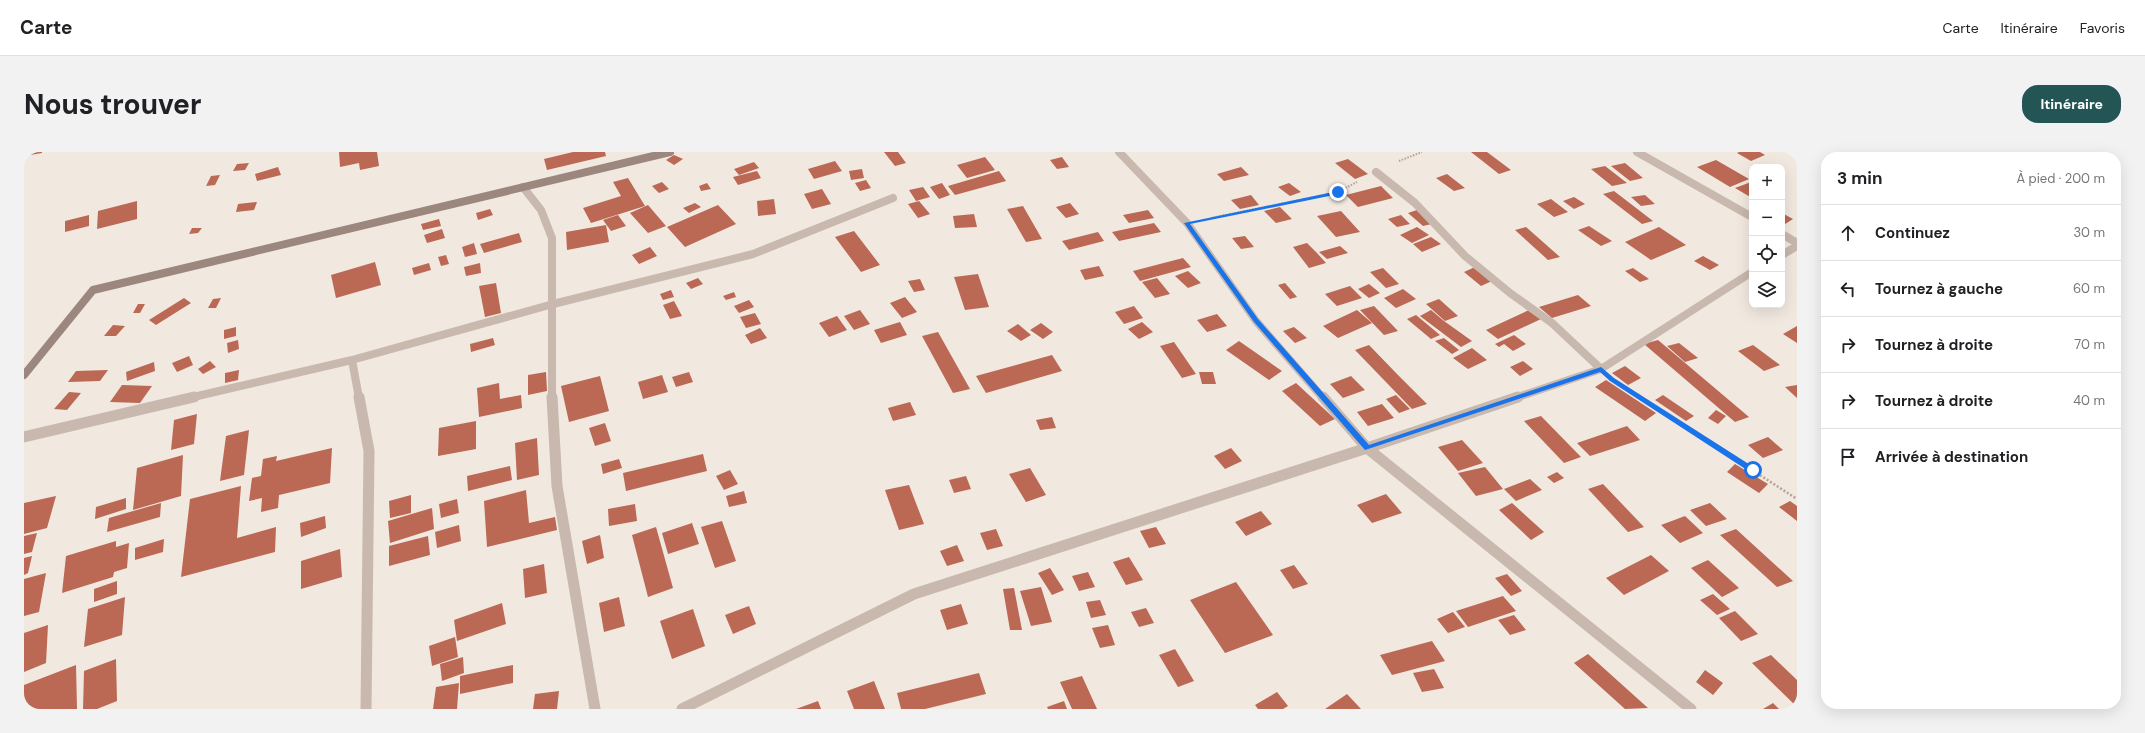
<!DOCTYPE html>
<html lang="fr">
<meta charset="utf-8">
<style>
:root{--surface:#fff;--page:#f2f2f2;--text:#202124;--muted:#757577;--line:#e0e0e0;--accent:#245555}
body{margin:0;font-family:"DM Sans",sans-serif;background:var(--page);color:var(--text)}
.controls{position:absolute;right:12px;top:12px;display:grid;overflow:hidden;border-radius:8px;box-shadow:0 4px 16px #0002}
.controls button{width:36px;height:36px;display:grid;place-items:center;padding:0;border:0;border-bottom:1px solid var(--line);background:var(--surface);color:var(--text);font:20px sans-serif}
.stop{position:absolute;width:12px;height:12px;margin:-9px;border:3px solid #1a73e8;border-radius:50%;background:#fff}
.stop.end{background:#1a73e8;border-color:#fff;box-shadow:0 1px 4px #0008}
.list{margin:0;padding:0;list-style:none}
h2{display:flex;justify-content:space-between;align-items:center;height:52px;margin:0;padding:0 16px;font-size:17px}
h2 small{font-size:13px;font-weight:400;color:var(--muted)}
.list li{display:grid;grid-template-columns:26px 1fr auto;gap:12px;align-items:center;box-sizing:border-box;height:56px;padding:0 16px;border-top:1px solid var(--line)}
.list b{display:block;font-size:15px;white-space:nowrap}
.list em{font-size:13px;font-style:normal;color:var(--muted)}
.icon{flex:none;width:22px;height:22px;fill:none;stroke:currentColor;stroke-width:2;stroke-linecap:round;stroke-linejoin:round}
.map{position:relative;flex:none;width:1773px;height:557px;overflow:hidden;border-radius:16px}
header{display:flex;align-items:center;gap:24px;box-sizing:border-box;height:56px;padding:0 20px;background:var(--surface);border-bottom:1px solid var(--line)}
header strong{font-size:19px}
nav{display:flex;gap:22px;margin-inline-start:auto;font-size:14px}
.intro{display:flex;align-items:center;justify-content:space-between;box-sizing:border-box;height:96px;padding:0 24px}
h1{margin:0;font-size:28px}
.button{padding:10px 18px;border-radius:16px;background:var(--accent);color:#fff;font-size:14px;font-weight:700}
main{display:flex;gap:24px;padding:0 24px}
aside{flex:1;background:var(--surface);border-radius:16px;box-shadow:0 4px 16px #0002}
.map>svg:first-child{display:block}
</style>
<header>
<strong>Carte</strong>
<nav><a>Carte</a><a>Itinéraire</a><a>Favoris</a></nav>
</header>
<div class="intro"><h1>Nous trouver</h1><a class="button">Itinéraire</a></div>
<main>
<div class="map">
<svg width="1773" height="557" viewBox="0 0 1773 557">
<rect width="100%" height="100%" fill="#f1e8e0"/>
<path fill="#bb6854" d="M0,0H18V1L0,4Z
M315,0H353L355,14L336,18L335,11L316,15Z
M549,0H581L582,4L523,18L520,7Z
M860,0H874L882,11L871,14Z
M1447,0H1463L1487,18L1475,22Z
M1715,0H1736L1741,3L1727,9L1713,1Z
M650,3L659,7L650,13L642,8Z
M961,5L971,18L943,26L933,13Z
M1038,5L1045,15L1033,17L1026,8Z
M1324,7L1344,22L1331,27L1311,11Z
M1692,8L1725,27L1706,35L1673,15Z
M811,9L818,19L790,27L784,17Z
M730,10L735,16L715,23L710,17Z
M225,11L221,18L209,19L213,12Z
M1601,11L1619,26L1606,29L1587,14Z
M1581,14L1603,31L1588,34L1567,17Z
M254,15L257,23L233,29L231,22Z
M1217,15L1225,23L1200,29L1193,22Z
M838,17L840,26L827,28L825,19Z
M733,19L737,26L714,33L709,25Z
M975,19L982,29L931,43L924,34Z
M1423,22L1441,36L1430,39L1412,26Z
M196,23L191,33L182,34L187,24Z
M604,26L621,54L567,71L559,56L597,44L589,30Z
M842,28L847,36L836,39L831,31Z
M638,30L645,37L635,41L628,34Z
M1727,30L1728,46L1711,36Z
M683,31L687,37L677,39L675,34Z
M918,31L926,43L915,47L906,35Z
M1265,31L1277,40L1266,44L1254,35Z
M1357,34L1369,46L1334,55L1322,43Z
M899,35L906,45L892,49L885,38Z
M798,37L807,52L788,57L780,42Z
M1590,39L1629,69L1618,72L1579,42Z
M1227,43L1235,53L1216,57L1207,48Z
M1621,43L1631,52L1617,54L1607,45Z
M1550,45L1561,52L1550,57L1539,49Z
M750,47L752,62L734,64L733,49Z
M1527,47L1544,60L1530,65L1513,52Z
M113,49V67L73,77L74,59Z
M895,49L906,62L894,66L884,52Z
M233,50L230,58L212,60L214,52Z
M671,51L677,55L665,61L659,56Z
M1046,51L1055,62L1042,66L1032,55Z
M624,53L642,74L624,81L606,61Z
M694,53L712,72L661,95L643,75Z
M999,54L1018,87L1002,90L983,57Z
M1256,55L1268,67L1252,71L1240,59Z
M466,57L469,63L454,68L452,61Z
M1396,57L1412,71L1399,74L1384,61Z
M1124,58L1130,66L1105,71L1099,63Z
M1317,59L1336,80L1312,85L1293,64Z
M1758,61L1769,67L1758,74Z
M950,62L953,75L931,76L929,64Z
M65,63V74L41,80V69Z
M594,63L602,74L587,79L579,68Z
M1377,63L1386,72L1373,75L1364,67Z
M415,67L417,74L399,78L397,72Z
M1130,71L1137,80L1095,89L1088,80Z
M582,73L585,90L543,98L542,80Z
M1565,74L1588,89L1577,94L1554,78Z
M1393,75L1405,83L1388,91L1376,83Z
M1502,75L1536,105L1524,108L1491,78Z
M1635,75L1662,93L1627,108L1601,90Z
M168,76H178L174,81L165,82Z
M418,77L421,86L403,91L400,83Z
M830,79L856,113L837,120L811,85Z
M1074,80L1080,89L1045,98L1038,89Z
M495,81L498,90L460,101L456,92Z
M1221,84L1230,95L1217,97L1208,86Z
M1407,85L1417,92L1398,100L1389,92Z
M450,91L453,102L441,105L438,95Z
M1283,91L1292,100L1302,111L1285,116L1269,95Z
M1316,94L1324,101L1303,107L1295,100Z
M626,95L633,104L615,112L608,103Z
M422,103L425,112L417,114L414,105Z
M1679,104L1695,113L1686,118L1670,109Z
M1159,106L1167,115L1116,129L1109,119Z
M351,110L357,133L312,146L307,123Z
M405,111L407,118L390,123L388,116Z
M456,111L457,121L442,124L440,115Z
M1075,114L1080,124L1061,128L1056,118Z
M1451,115L1468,129L1457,134L1440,120Z
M1359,116L1375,132L1362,136L1346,120Z
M1609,116L1625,127L1616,130L1601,119Z
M1164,119L1177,131L1164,136L1151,124Z
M954,122L965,155L941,158L930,125Z
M674,126L679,132L667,137L662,131Z
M1133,126L1146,142L1131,146L1118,130Z
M896,127L901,138L890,140L884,129Z
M472,131L477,161L461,165L455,134Z
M1261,131L1273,145L1266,147L1254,133Z
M1345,132L1356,141L1345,146L1334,137Z
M1326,134L1338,146L1313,154L1301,142Z
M1379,137L1392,147L1372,156L1360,146Z
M647,138L650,145L639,148L636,142Z
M710,140L712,145L702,148L699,144Z
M1554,143L1567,154L1528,166L1515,155Z
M881,145L893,160L878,166L866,151Z
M160,146L167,151L132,173L125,168Z
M197,146L192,156H184L189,147Z
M1415,147L1434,164L1421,169L1402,152Z
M725,148L730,155L715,161L710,154Z
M650,149L658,164L646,167L639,153Z
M114,152H121L116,161H109Z
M1110,154L1119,166L1100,172L1091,160Z
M1350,154L1374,179L1360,183L1336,158Z
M836,158L846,172L830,178L820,164Z
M1333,158L1348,171L1314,186L1299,174Z
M1407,158L1420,169L1448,189L1437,195L1396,164Z
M1505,158L1517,167L1474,187L1462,178Z
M731,161L737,172L722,176L716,165Z
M1193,162L1203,174L1183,180L1173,168Z
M1392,163L1416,183L1407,187L1383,167Z
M813,164L823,178L805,185L795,171Z
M876,170L883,183L857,191L850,178Z
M1118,170L1129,180L1115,187L1104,177Z
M1017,171L1029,180L1019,187L1006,178Z
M994,172L1007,183L997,189L983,179Z
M89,173L101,174L92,184H80Z
M1773,174V191L1759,182Z
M212,175V184L200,187V178Z
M1270,175L1283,186L1271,191L1259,179Z
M736,176L743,186L727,192L721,183Z
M914,180L946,237L929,241L898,184Z
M1490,183L1502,192L1489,199L1480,192L1475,195L1471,192Z
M469,186L471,193L447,200L446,192Z
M1420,186L1435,198L1428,202L1411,189Z
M214,188L215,197L204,201L203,191Z
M1634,188L1725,265L1711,270L1620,192Z
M1215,189L1258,219L1245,228L1202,198Z
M1150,190L1172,222L1158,226L1136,194Z
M1655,191L1674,206L1661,210L1643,194Z
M1345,193L1373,222L1403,252L1388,257L1331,198Z
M1729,193L1756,213L1740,219L1714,199Z
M1448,196L1463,208L1444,217L1429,206Z
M1028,203L1038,219L962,241L952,224Z
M165,204L169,213L153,220L148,211Z
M186,209L192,215L179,222L174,217Z
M1499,209L1509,217L1496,224L1486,215Z
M130,210L131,219L103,229L102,220Z
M1601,214L1617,226L1604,233L1588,221Z
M84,218L76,229L44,230L52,219Z
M215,218L214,228L201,231V221Z
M522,220L523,239L504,243V223Z
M665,220L669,230L652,235L648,225Z
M1175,220H1189L1192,232H1178Z
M638,223L644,240L619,247L614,230Z
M576,224L585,259L545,270L537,234Z
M1327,224L1341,238L1319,246L1306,232Z
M1582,228L1632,261L1621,269L1571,235Z
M475,231L476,247L497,243L498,256L455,265L453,236Z
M1272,231L1311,267L1296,274L1258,239Z
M98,233L128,234L116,251L86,250Z
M1773,233V246L1761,235Z
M45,240L57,241L43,258L30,257Z
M1372,243L1386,257L1375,261L1362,247Z
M1639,243L1670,264L1662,269L1631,248Z
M886,250L892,263L869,269L864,256Z
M1358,252L1370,266L1344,274L1333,260Z
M1692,258L1702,264L1694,272L1684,266Z
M173,262L170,292L147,298L150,268Z
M1517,264L1557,305L1540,311L1500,269Z
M1028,265L1032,276L1016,278L1012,268Z
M452,269V297L414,304L415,276Z
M581,271L587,289L571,294L565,276Z
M1603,274L1616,288L1566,304L1553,291Z
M225,278L220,323L196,329L202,284Z
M1744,285L1759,298L1739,306L1724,293Z
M513,286L515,323L493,328L491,291Z
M1438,288L1459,311L1434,319L1414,295Z
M308,296L306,331L255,343L254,356L237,360L238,346L225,349L228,326L237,324L239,307L253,304L252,309Z
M1207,296L1218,309L1201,317L1190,304Z
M679,302L683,319L602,339L599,321Z
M159,303L157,344L109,358L113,316Z
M595,307L598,316L579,322L577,312Z
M1711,312L1744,332L1735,341L1703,320Z
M486,314L488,328L444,339L443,324Z
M1461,315L1479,337L1452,344L1434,321Z
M1006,316L1022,343L1002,350L985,322Z
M706,318L714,332L700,338L692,324Z
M1533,320L1540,326L1530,331L1523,325Z
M942,324L947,337L930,341L925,328Z
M1506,327L1518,338L1492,349L1480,337Z
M1579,332L1620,375L1604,380L1564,337Z
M885,333L900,372L875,378L861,338Z
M217,334L213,386L252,375L251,400L157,425L166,347Z
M502,338L505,371L531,365L533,378L463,395L460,349Z
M720,339L723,351L705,355L702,344Z
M1362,342L1378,361L1348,371L1333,353Z
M387,343V361L366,366L365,349Z
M32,344L23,376L0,382V351Z
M102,346V357L71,367L72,355Z
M433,347L435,361L417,366L415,352Z
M1766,349L1773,354V369L1755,355Z
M137,351L136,365L83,380L85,366Z
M1488,351L1520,380L1507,388L1475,358Z
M1686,351L1703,367L1682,374L1666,358Z
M611,352L613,369L585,374L584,357Z
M408,356L410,377L366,391L364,369Z
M1237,359L1248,372L1222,384L1211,370Z
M301,364L302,376L277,385L276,371Z
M1661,364L1679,381L1656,391L1637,373Z
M698,369L712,409L691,416L677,375Z
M668,371L675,392L644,402L638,381Z
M435,373L437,389L413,396L411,380Z
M632,375L649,436L624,445L608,383Z
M1132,375L1142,392L1125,396L1116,379Z
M972,377L979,394L963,398L956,381Z
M1712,377L1769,429L1753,435L1696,383Z
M13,381L8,400L0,402V384Z
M576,383L580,406L563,412L558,389Z
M404,384L406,403L365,414V394Z
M140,387L139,400L111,408V396Z
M92,389V395L105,391L103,416L90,420L89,425L38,441L42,404Z
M933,393L940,409L923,414L916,399Z
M316,397L318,425L277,437V409Z
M1627,403L1645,419L1600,443L1582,426Z
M8,404L4,421L0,423V406Z
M1105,405L1119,428L1102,433L1089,410Z
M1684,408L1715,436L1698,445L1667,416Z
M520,412L523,441L501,446L499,417Z
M1270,413L1284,432L1269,437L1256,418Z
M1026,416L1040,438L1028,443L1014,421Z
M1064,420L1071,435L1055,439L1048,424Z
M22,421L15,460L0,464V427Z
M1483,422L1498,439L1487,444L1471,426Z
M93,429V442L70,450V437Z
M1212,430L1249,483L1201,501L1166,448Z
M1017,435L1028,470L1007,474L996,439Z
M990,436L998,478H986L979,437Z
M1689,442L1706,457L1693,463L1676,448Z
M1479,444L1492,459L1444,475L1432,459Z
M101,445L98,483L60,495L64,457Z
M595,445L601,474L580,480L575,451Z
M1076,448L1082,463L1067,466L1062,450Z
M478,451L482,472L433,489L430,468Z
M937,452L944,472L923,478L916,458Z
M725,454L732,472L709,482L701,463Z
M1122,456L1130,471L1115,475L1107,460Z
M669,457L681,494L648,507L636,469Z
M1711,459L1734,482L1717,489L1695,466Z
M1429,460L1441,475L1424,481L1413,467Z
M1490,463L1502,478L1486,483L1474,468Z
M24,473L22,511L0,520V481Z
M1084,473L1091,493L1076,496L1068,476Z
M431,485L434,505L408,514L405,494Z
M1408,489L1421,509L1368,523L1356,503Z
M1151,497L1170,529L1154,535L1135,503Z
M1564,502L1624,556L1601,557L1550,511Z
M1747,503L1773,528V555L1728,511Z
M439,505L440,521L418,529L416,512Z
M92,507L93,549L73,557H59L60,519Z
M52,513L53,557H0V533Z
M489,513V531L436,542V524Z
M1410,517L1420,536L1398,540L1389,521Z
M1681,518L1699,531L1689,543L1672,530Z
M955,521L962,542L901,557H877L873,541Z
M1058,524L1073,557H1048L1036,530Z
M850,529L861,557H830L823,539Z
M435,531L433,557H409L412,535Z
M535,539L533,557H509L511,542Z
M1253,540L1264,554L1259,557H1234L1231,553Z
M1323,542L1337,557H1301Z
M794,549L797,557H772Z
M1040,549L1043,557H1024L1023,555Z
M1749,551L1755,557H1739Z"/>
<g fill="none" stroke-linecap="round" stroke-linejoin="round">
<path stroke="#b4a297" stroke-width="2" stroke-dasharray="1.5 1.5" stroke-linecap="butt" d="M1375,9L1398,0
M1187,66L1314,40L1333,30
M1594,232L1616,246"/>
<path stroke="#b4a297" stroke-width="2.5" stroke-dasharray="2 2" stroke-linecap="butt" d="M1615,245L1773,347"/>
<path stroke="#c8b8ad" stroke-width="8" d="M1352,20L1391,51L1441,104L1486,141L1528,171L1577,217"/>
<path stroke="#c8b8ad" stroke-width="8" d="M1095,0L1163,71L1232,169L1299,246
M1613,0L1728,65
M499,35L517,58L528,86V246
M1758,82L1773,91
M1758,103L1773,94
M328,208L335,246
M165,246L328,208L529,152L729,102L869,46
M1491,246L1577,217L1728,120"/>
<path stroke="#c8b8ad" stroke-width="11" d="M335,245L345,299L342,557
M528,245L533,334L571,557
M1299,245L1343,296L1667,557
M0,285L170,245
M658,557L890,442L1343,296L1494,245"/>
<path stroke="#9c877e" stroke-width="8" d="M0,223L69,138L646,0"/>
</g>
<path fill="#1a73e8" d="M1314,39L1315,42L1166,72L1234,167L1345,293L1577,215L1590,226L1731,316V320H1726L1586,229L1576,220L1341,298L1230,170L1160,71Z"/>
</svg>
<div class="controls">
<button>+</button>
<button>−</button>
<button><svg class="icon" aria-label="locate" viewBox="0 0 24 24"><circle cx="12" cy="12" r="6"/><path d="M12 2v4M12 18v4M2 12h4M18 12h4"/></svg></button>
<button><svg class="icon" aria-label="layers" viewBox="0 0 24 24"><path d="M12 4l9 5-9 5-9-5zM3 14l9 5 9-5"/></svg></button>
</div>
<div class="stop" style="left:1729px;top:318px"></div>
<div class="stop end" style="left:1314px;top:40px"></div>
</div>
<aside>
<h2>3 min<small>À pied · 200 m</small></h2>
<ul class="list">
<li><svg class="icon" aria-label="ahead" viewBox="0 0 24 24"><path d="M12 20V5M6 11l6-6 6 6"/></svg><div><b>Continuez</b></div><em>30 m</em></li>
<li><svg class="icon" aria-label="left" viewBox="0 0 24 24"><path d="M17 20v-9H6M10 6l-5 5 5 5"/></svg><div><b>Tournez à gauche</b></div><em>60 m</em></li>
<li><svg class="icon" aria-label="right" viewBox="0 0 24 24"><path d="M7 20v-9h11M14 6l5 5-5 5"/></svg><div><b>Tournez à droite</b></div><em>70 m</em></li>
<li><svg class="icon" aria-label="right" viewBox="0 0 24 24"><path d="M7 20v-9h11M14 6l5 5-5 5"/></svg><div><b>Tournez à droite</b></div><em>40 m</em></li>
<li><svg class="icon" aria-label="arrive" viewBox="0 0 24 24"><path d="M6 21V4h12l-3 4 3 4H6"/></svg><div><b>Arrivée à destination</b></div></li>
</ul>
</aside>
</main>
